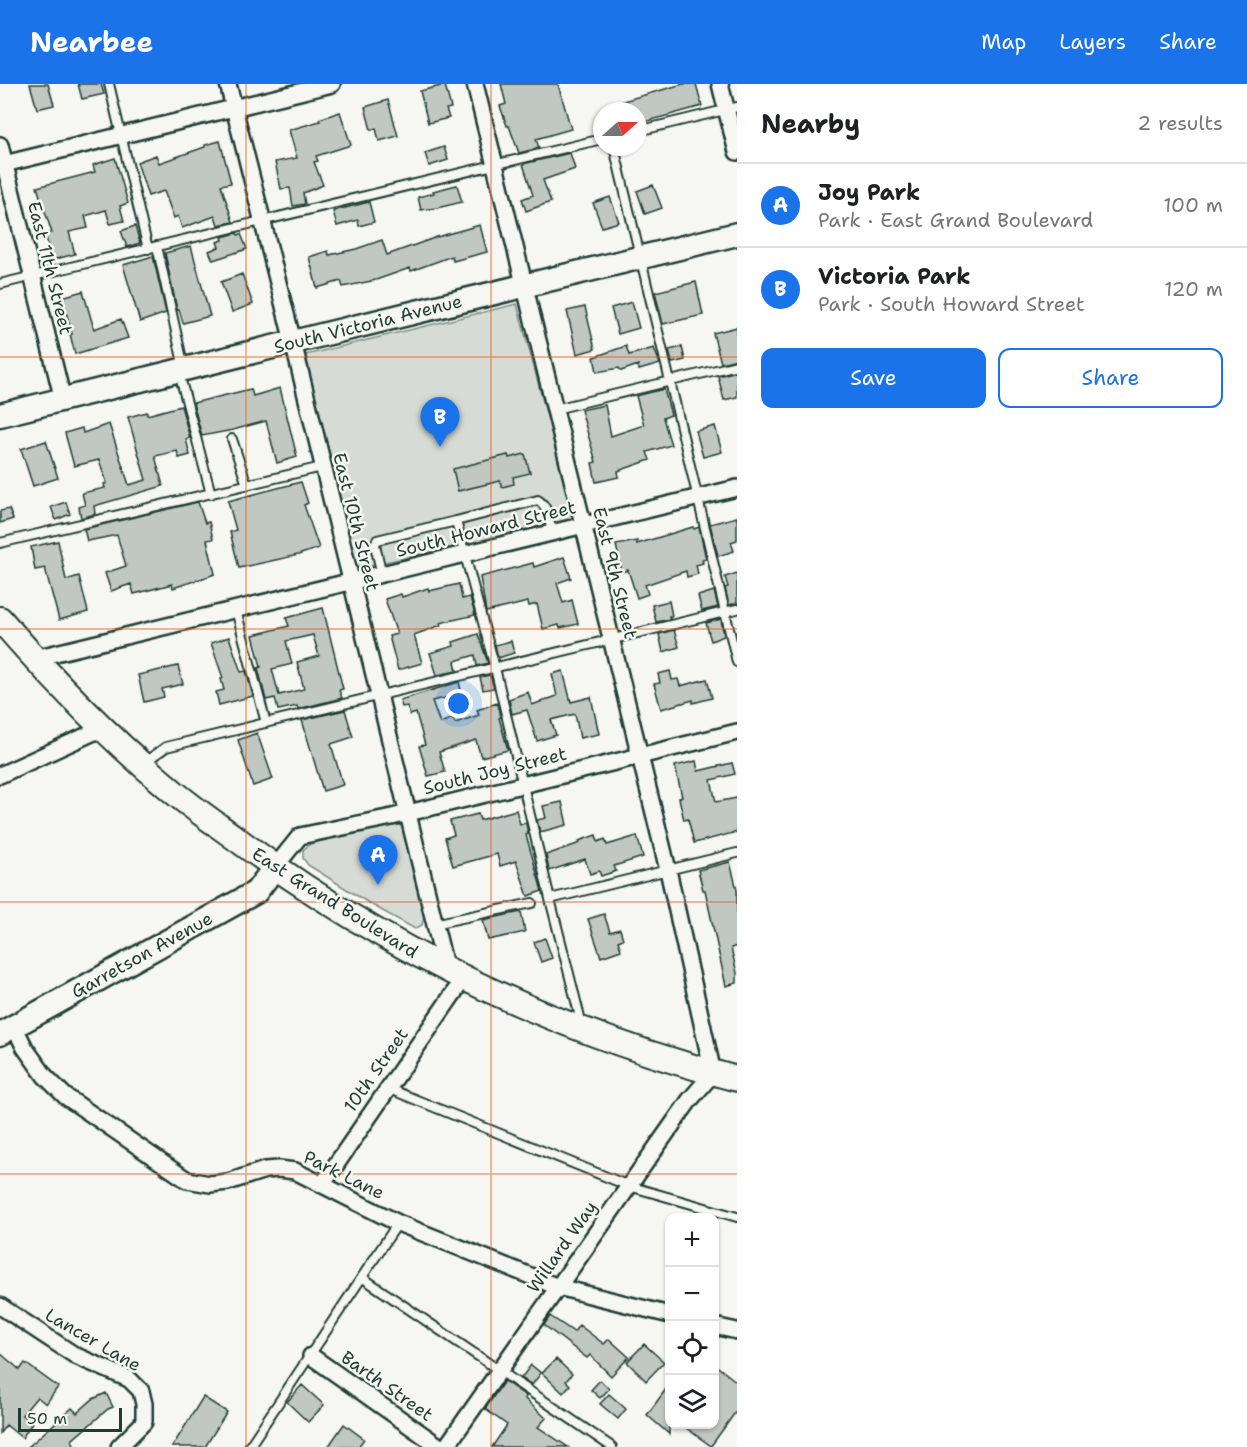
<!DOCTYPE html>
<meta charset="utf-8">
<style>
:root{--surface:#fff;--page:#f2f2f2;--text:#202124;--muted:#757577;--line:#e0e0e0;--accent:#1a73e8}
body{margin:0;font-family:"Shantell Sans",sans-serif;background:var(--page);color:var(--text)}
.controls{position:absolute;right:18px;bottom:18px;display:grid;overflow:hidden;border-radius:12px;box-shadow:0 2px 4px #0004}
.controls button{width:54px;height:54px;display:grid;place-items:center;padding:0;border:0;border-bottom:2px solid var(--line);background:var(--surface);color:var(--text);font:30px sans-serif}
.compass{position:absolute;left:593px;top:18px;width:54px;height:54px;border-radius:50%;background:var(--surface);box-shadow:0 2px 4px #0004;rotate:69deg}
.scale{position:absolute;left:18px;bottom:15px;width:104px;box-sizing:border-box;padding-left:6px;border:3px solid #1f3d34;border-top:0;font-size:16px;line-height:21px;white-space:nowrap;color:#1f3d34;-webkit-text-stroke:4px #f6f6f2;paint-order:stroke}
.you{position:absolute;left:459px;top:620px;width:21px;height:21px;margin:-15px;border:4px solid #fff;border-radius:50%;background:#1a73e8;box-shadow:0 0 0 9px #1a73e833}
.badge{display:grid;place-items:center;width:39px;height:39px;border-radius:50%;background:var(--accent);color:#fff;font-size:20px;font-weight:700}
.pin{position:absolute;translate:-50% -50px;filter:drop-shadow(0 2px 3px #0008)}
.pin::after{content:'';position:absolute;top:32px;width:21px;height:18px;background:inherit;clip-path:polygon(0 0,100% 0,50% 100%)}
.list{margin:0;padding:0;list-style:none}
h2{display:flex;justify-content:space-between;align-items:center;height:78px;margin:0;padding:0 24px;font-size:26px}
h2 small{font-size:20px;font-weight:400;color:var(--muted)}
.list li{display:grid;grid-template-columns:39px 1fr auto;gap:18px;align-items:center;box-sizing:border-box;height:84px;padding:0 24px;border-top:2px solid var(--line)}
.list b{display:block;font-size:22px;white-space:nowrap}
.list p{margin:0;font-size:20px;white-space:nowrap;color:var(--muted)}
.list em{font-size:20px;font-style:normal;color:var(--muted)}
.actions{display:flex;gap:12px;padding:18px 24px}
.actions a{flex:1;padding:14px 0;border:2px solid var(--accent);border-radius:12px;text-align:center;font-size:21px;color:var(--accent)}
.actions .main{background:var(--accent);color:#fff}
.icon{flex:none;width:33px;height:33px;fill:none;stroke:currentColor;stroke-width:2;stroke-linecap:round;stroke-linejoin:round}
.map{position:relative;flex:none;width:737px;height:1363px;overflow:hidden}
header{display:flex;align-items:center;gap:36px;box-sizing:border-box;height:84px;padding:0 30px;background:var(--accent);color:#fff}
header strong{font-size:28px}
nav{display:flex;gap:33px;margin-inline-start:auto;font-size:21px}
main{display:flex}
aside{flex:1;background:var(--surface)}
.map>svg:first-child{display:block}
</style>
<header>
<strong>Nearbee</strong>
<nav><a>Map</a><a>Layers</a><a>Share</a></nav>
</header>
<main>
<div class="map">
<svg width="737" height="1363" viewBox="0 0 737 1363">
<rect width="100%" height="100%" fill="#f6f6f2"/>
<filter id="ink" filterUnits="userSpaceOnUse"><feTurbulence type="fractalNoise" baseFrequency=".0167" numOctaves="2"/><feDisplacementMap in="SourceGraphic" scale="12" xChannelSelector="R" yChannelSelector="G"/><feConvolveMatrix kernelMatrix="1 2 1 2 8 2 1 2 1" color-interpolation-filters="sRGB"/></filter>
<g filter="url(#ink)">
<path fill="#d6dbd6" stroke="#7a8c85" stroke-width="1.5" d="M517,220L575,437L353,485L301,272Z
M395,738L401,740L403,745L424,833L422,841L415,845L372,821L308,781L303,774V766L310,760Z"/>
<path fill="#c1c8c3" stroke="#1f3d34" stroke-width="1.5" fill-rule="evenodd" d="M30,0H48L54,21L37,25Z
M78,0H101L104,10L82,15Z
M501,0H558L571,45L536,55L539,64L519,69L509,42H507L500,22L506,20Z
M683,0H696L702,22L644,38H638V27H625L623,17Z
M445,1L451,24L446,25L449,34L428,39L420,7Z
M388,16L398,52L379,57L376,44L371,46L365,23Z
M340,28L351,61L316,72L318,77L314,78L323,101L303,109L305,120L293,122L290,104L281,105L275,78L297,74L289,46L320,37L319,35Z
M220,57L231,99L221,101L233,138L218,141L215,132L182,144L178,132L174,134L164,107L148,112L137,78L156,71L159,79L205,63V61Z
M444,63L448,76L429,82L425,69Z
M570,69L575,85L543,96L551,118L526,127L522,115L533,111L523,80Z
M115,74L128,119L120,122L124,137L110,140L106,126L85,132L88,144L69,148L75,170L52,176L45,150L52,149L37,103L95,88L93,81Z
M457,101L462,118L437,124L421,126L418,113L434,109L433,107Z
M653,101L662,124L645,130L637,107Z
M610,113L619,138L602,143L593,119Z
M369,118L374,138L359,142L358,136L337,142L333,127Z
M480,141L487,168L453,177L452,172L411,187L410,184L376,196L343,203L341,197L317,204L309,173L328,167L329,171L356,165L382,156L387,171L437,153Z
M135,142L140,159L127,163L121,147Z
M237,149L238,151L241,150L247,165L213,176L209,167L219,163L217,158L223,156L222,153Z
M191,162L210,232L183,239L179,225L177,226L165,169Z
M153,172L166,229L140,238L123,181Z
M242,190L253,220L232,228L221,198Z
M696,198L703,231L663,240L655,208Z
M83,207L94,245L121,235L128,254L75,270L70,250H72L62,213Z
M632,218L639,244L618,250L611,224Z
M585,223L595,265L577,270L567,227Z
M737,243V275L721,279L713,249Z
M626,262L629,271L654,264L660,280L639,286L638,281L621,287L619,284L597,288L594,273Z
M682,263L685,276L672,279L669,266Z
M737,287V313L724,316L718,292Z
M280,304L297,373L277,379L266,337L233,346L202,352L193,319L251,305L253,312Z
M664,305L671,331L663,334L671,361L647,368L650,376L618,387L619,393L596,398L592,379L596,378L581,326L605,321L611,352L644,341L636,312Z
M181,322L190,354L186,355L190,371L179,374L177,367L155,372L163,402L94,422L95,430L81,434L79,423L85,421L82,409L105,404L104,400L107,399L99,376L74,382L65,349L82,344L83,349L109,340L129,401L146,396L128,333L147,328V331Z
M715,342L722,368L703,373L696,347Z
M46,357L58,394L33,402L21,365Z
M525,370L530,389L513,393L514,400L502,403L500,397L458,407L453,385L508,371L509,374Z
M301,398L308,419L304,421L319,464L298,471L239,484L230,448L236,446L228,417Z
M66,418L70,430L56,436L51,423Z
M198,418L205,439L209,438L213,455L207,456L215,490L173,504L172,500L134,510L131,500L111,507L105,489L126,482L117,451L87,457L84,445Z
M9,425L13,435L0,439V427Z
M737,433V456L731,458L734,467L718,472L710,440Z
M693,443L694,445L699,443L706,475L702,476L703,479L696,481L698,490L687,493L686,487L645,501L648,510L637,514L628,486L622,488L616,461L637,457V460Z
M58,457L66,496L79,492L88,528L59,536L45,484L35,486L31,463Z
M564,473L571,494L557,499L563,519L572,516L578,540L560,544L559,541L543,545L537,520L529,522L528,518L486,528L480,493L533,479L534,483Z
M737,489V519L729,521L725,504L728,503L725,493Z
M459,500L462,515L470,513L475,531L440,539L441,541L414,551L422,579L398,586L389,552L397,550L385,515L401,510L402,513L428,504L429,507Z
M714,507L718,523L702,527L698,512Z
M669,517L672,532H669L670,535L656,538L652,521Z
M323,524L343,605L339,606L342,614L298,625L297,622L278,626L275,614L266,616L258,584L261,583L253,551L289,542L286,534ZM313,551L319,572L297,578L304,605L279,611L272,585L292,580L286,557Z
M721,535L724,552L711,557L706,539Z
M674,546L679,563L663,568L659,550Z
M478,550L488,579L477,582L475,571L455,577L457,587L437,591L430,569L454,562L453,558Z
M229,553L241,588L246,587L253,612L219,621L216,608L224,606L221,595L223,594L211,559Z
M511,557L514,569L498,574L495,561Z
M178,582L183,600L162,605L164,613L144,618L138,591Z
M563,587L571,618L591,613L599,650L580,654L575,630L551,636L556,651L537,657L527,626L512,630L509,615L528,608L532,621L557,612L552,590Z
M670,587L672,596L678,595L680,602L707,595L712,614L693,619V616L661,625L654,600L660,599L658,590Z
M490,591L494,604L483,606L480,593Z
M459,598L462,610L432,617L440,639L453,634L455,639L479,631L477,626L497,619L501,633L499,634L508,666L481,673L476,656L439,668L445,688L428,692L419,662L425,661L416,629L410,631L407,622L402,623L400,616Z
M345,626L353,653L331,660L343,701L323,707L302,636Z
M257,649L273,695L253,702L238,656Z
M696,677L698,687L732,679L735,690L711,696L716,718L737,714V748L694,759L688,735L684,736L679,714L682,713L675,682Z
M562,718L567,741L540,748L537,736L546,734L543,722Z
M516,726L520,740L526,739L528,750L526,751L542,807L528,812L516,777L500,782L497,770L453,782L445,754L454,751L450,737L478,730L480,736Z
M596,751L598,758L605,755L607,761L637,752L643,773L614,782L616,787L601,792L599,787L590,790L585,775L549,787L546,771L580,759L579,757Z
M730,778L737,806V862L731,864L737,889V899L726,902L705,806H703L698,786Z
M521,828L525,848L488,856L483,836Z
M604,830L610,848L620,845L623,855L618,857L621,866L601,873L588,835Z
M545,854L552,874L541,878L534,858Z
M550,1232L574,1248L579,1241L604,1260L609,1255L629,1273L611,1292L590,1271L587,1274L544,1241Z
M644,1260L664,1278L646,1297L627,1278Z
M0,1269L20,1286L25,1279L58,1303L46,1320L37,1313L22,1331L32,1339L22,1354L6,1341L0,1349Z
M556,1275L572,1290L566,1297L570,1301L563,1309L542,1289Z
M714,1280L737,1298V1326L711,1362L682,1341H714Z
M531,1281L541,1289L532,1301L521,1294Z
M600,1296L609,1305L600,1314L591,1306Z
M504,1297L526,1312L525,1315L546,1334L538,1343L568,1363H492L507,1341L485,1325Z
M302,1301L324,1321L308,1338L287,1318Z
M669,1301V1350L647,1331Z
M106,1309L113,1323L108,1325L72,1356L75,1363H28L72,1324L77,1329L93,1315Z
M609,1310L626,1325L618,1335L600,1320Z
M203,1313L227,1328L205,1363H172Z
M344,1340L364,1355L358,1363H328Z"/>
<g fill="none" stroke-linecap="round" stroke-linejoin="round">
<g stroke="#1f3d34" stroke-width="12">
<path id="lane" d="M109,0L148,165
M638,47L737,23
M614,63L737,578
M157,162L184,284
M0,200L602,55
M179,289L211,410
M555,325L737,281
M232,355L247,401
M552,449C549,437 549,423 538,416L456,437L495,584L550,815L582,941
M0,459L322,383
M382,491L375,461L377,456L456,437
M236,526L266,639
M145,678L166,663L737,525
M550,815L737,769
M434,840L532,819
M387,1004L629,1102L737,1133
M363,1194L612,1363
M249,1363L398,1139"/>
</g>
<g stroke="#1f3d34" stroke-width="20">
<path id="street" d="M228,0L293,258L446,886
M720,0L737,68
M0,61L63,316
M0,81L332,0
M35,574L737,404
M0,691L103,644
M275,783L300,752L392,733L737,648
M14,942L25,964L45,992L65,1012L187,1096L210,1100L228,1098L265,1086L279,1085L295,1087L398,1139L558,1203L670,1231
M322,1101L464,894
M0,1222L76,1272L129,1295L141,1307L144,1320V1338L119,1363
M714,1242L737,1247
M311,1272L440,1363
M446,1363L629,1102L689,1017L713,989L668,786L475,0"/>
</g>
<g stroke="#1f3d34" stroke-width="27">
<path id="secondary" d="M0,331L293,258L737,150
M0,950L256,808L275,783"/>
</g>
<g stroke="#1f3d34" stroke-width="28">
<path id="primary" d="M0,535C52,595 108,653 169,704C191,723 215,739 238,756C388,867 556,948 737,995"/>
</g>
<use href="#lane" stroke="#f6f6f2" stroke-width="8"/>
<use href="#street" stroke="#f6f6f2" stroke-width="15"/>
<use href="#secondary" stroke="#f6f6f2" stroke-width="22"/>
<use href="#primary" stroke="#f6f6f2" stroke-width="24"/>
</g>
</g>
<path fill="none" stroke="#e8590c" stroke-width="1.5" stroke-opacity="0.55" d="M246,0V1363M491,0V1363M0,273H737M0,545H737M0,818H737M0,1090H737"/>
<g text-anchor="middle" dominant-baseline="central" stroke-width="5" stroke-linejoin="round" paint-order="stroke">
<g font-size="18" fill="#1f3d34" stroke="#f6f6f2">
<text transform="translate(50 184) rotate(76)">East 11th Street</text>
<text transform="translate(368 240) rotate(-14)">South Victoria Avenue</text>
<text transform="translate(356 438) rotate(76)">East 10th Street</text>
<text transform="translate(486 445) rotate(-14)">South Howard Street</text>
<text transform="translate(615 489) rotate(76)">East 9th Street</text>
<text transform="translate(495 687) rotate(-14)">South Joy Street</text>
<text transform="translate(335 819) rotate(32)">East Grand Boulevard</text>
<text transform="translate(142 871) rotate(-29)">Garretson Avenue</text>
<text transform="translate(376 986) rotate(-55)">10th Street</text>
<text transform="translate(344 1091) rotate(26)">Park Lane</text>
<text transform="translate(562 1163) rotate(-55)">Willard Way</text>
<text transform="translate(93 1256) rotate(30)">Lancer Lane</text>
<text transform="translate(387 1302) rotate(35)">Barth Street</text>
</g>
</g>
</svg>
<div class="controls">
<button>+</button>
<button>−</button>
<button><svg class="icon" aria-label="locate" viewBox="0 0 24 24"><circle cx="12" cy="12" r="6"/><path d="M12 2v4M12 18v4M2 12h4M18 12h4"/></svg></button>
<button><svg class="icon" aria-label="layers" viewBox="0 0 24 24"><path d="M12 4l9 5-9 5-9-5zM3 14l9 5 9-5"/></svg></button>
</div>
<svg class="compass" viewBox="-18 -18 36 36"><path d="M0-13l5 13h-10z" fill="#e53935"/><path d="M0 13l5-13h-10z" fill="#757577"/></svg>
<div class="scale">50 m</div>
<div class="you"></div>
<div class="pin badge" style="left:378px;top:801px">A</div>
<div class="pin badge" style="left:440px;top:363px">B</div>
</div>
<aside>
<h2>Nearby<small>2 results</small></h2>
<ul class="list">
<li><span class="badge">A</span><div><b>Joy Park</b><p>Park · East Grand Boulevard</p></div><em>100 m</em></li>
<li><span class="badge">B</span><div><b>Victoria Park</b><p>Park · South Howard Street</p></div><em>120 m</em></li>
</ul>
<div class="actions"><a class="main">Save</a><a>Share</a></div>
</aside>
</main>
